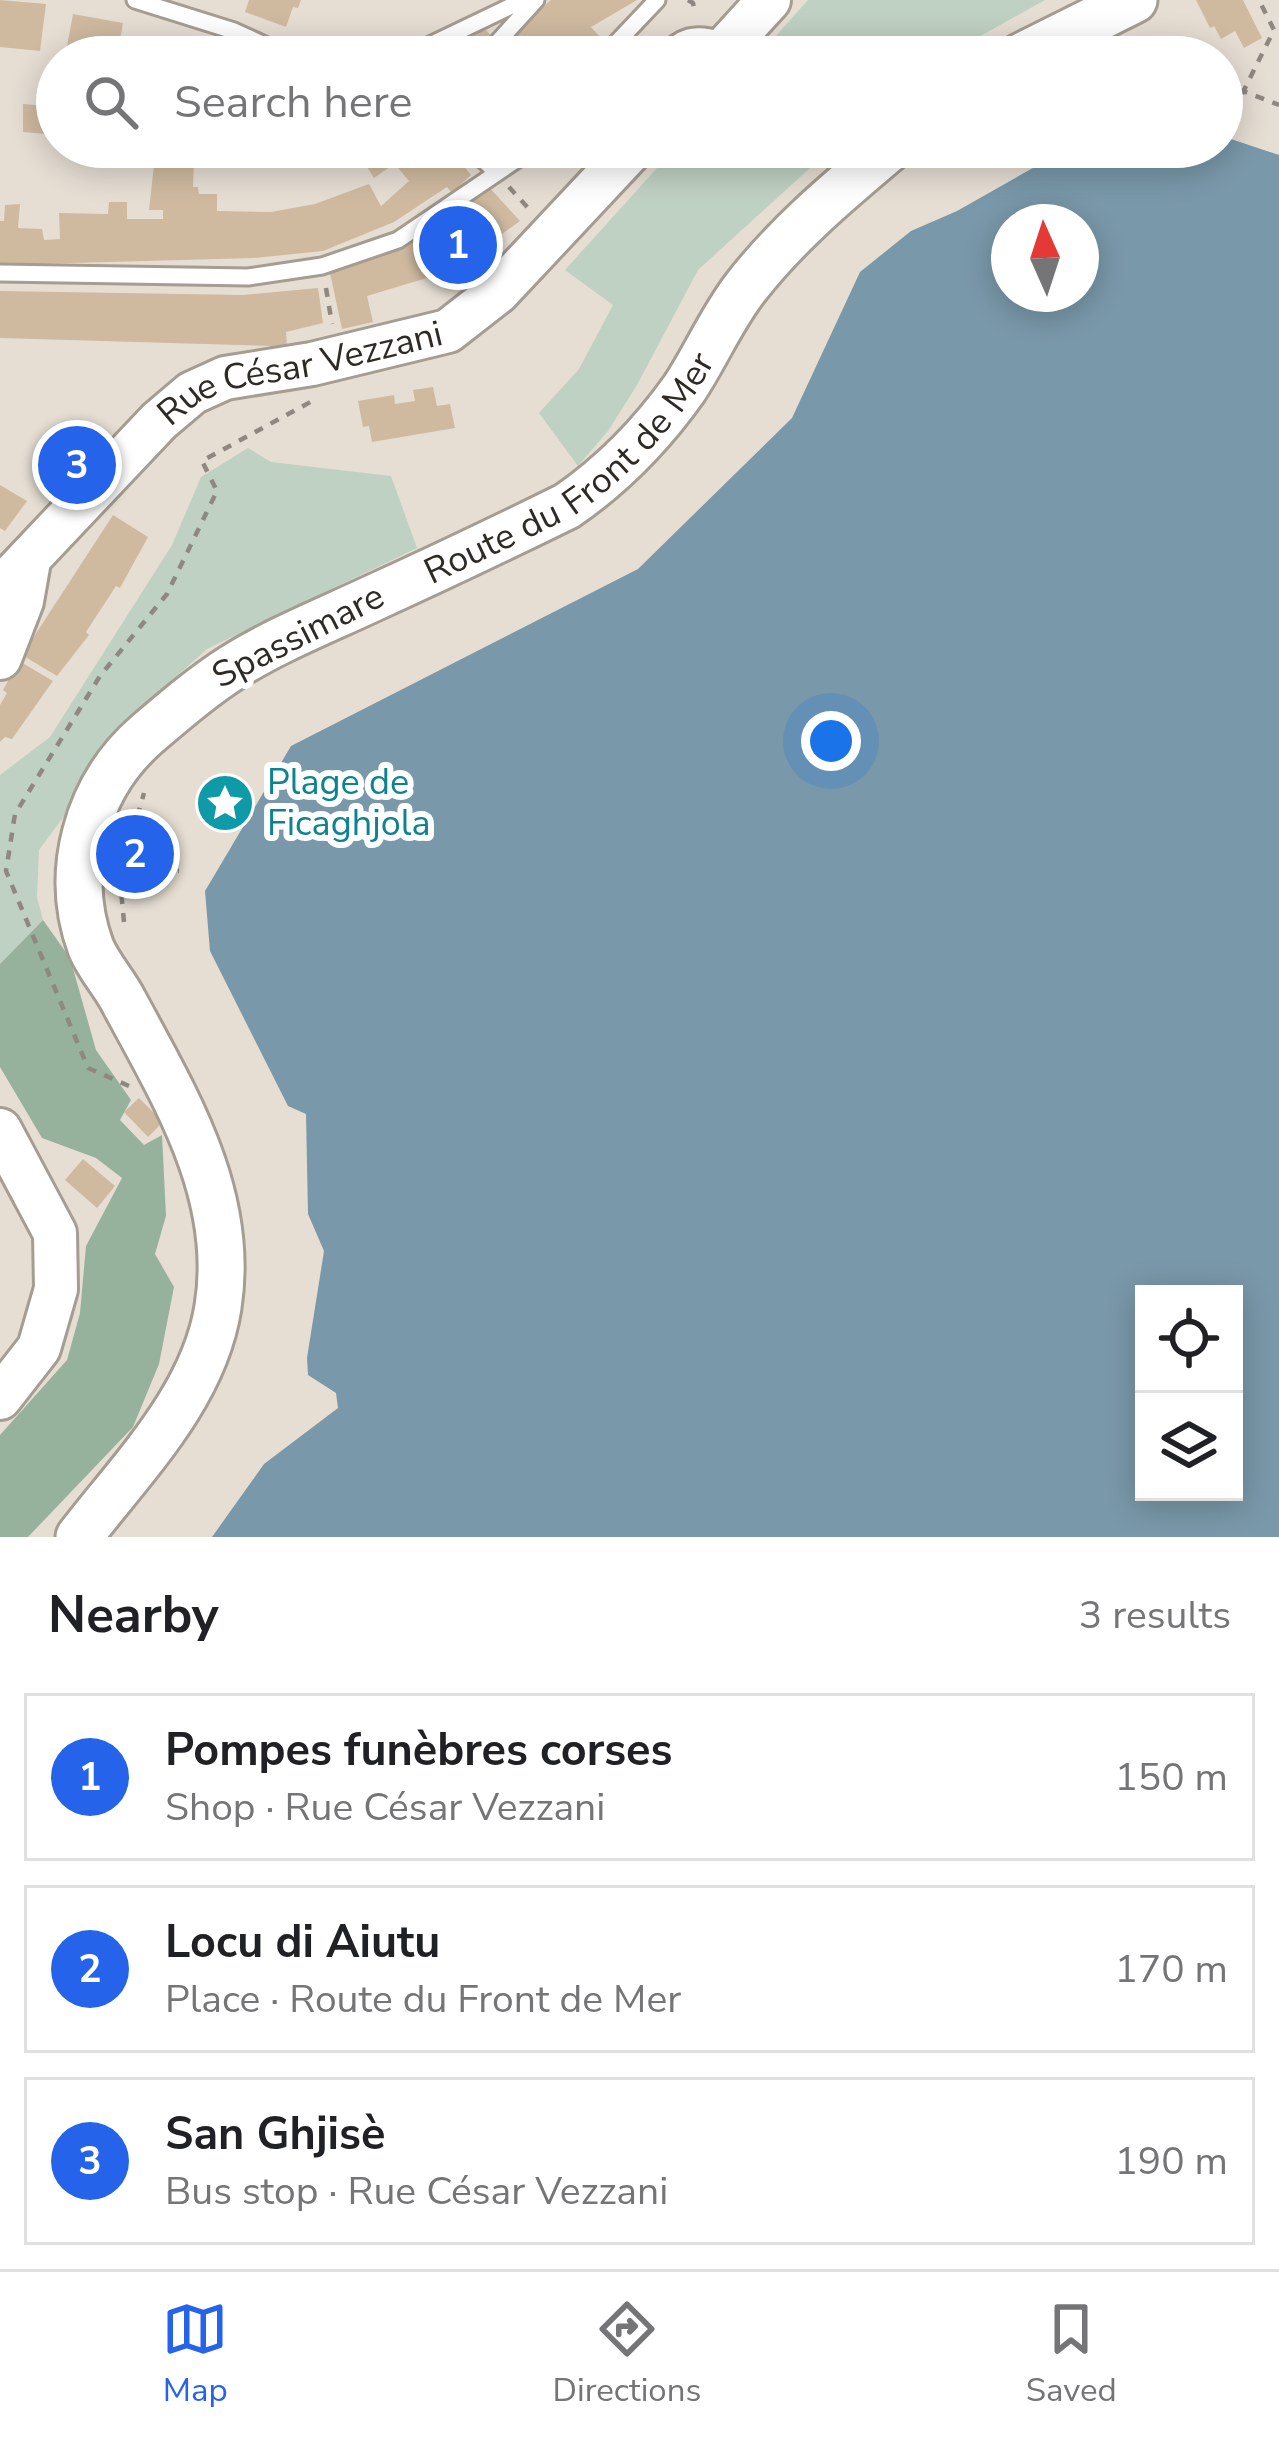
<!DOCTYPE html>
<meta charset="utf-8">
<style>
:root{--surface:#fff;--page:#f6f6f6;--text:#202124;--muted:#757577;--line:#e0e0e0;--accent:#2563eb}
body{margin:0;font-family:"Nunito Sans",sans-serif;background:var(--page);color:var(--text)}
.controls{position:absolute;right:36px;bottom:36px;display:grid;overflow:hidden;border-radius:0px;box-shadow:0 6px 30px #0003}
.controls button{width:108px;height:108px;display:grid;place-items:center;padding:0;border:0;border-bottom:3px solid var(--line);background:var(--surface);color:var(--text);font:60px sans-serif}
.compass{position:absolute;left:991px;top:204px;width:108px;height:108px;border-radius:50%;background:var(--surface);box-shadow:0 6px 30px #0003;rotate:357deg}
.you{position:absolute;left:831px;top:741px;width:42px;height:42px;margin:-30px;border:9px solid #fff;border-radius:50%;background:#1a73e8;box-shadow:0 0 0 18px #1a73e833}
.badge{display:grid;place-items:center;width:78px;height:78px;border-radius:50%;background:var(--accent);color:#fff;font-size:39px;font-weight:700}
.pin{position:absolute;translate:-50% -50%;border:6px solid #fff;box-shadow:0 3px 12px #0006}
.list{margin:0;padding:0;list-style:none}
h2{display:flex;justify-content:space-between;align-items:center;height:156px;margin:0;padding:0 48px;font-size:51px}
h2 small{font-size:39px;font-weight:400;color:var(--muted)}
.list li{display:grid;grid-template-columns:78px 1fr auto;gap:36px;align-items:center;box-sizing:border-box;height:168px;margin:0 24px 24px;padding:0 24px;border:3px solid var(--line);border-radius:0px}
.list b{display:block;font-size:45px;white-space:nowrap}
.list p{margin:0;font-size:39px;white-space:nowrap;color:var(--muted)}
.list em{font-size:39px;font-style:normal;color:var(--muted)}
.icon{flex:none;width:66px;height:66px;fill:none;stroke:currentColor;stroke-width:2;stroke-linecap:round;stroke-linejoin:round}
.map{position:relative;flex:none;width:1279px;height:1537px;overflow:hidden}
.search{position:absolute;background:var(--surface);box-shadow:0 6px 30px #0003;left:36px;right:36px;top:36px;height:132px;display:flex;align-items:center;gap:30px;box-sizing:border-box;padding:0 42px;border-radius:66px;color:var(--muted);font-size:45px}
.sheet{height:732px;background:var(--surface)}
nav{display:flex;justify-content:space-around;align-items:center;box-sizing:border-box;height:168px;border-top:3px solid var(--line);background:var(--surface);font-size:33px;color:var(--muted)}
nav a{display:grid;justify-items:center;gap:6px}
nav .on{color:var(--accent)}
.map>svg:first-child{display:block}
</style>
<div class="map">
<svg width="1279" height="1537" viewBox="0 0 1279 1537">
<rect width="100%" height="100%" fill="#e6ded3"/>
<path fill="#bfd1c3" d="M808,0H1045L943,57H757Z
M676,147H833L698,270L637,385L608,431L578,466L539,413L579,369L613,305L565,270Z
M248,448L271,462L391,476L417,548L207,649L152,698L39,850L37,897L43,920L0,964V775L50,737L172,545L201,477Z"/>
<path fill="#96b29d" d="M43,920L70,958L96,1050L131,1100L120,1120L144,1145L162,1135L166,1216L155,1254L174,1287L159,1364L133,1427L28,1537H0V1435L67,1360L80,1313L86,1246L122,1178L96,1158L42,1138L0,1067V964Z"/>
<path fill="#7998a9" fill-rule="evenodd" d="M1222,136L1279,155V1537H212L264,1464L338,1408L336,1393L308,1375L307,1358L324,1251L308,1214L306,1114L288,1106L210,951L205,891L291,746L638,569L792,418L860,272L911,231L957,211L1070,147H1222ZM1009,222H1081V294H1009ZM1144,1294H1234V1492H1144Z"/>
<path fill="#cfbaa0" d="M0,0L46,4L40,51L0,47Z
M249,0H301L298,8L293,7L286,27L245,12Z
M551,0H637L591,27L600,37L582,57H496L493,50Z
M1196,0H1243L1262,38L1244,48L1235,31L1221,39L1214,26L1210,28Z
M73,14L123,23L117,57H65Z
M483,26L491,36L473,57H445L439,46Z
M180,43L209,52L210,49L230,57H175Z
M23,104L57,107V135L23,132Z
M355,147H418L374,178Z
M419,147H449L471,175L452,193L447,187L394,222L323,251L254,258L0,265V221H4L5,205L20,204L18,228L42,229L44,240L60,239L59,213L108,214L109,202H127V219H163V210H149L155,156H194L193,187H198L199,194H217V211L271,212L315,204L369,184L381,206L409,181L398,168L423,151Z
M488,186L520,221L435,283L430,277L367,296L373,322L342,329L330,273L412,239Z
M318,288L323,323L286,332L287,346L270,349V346L0,338V291L243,295Z
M433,387L437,406L450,404L455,428L372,442L369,426L363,427L358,401L394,395L395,404L415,401L413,390Z
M0,485L27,501L5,531L0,528Z
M113,515L148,537L120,588L116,586L86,632L89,635L57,676L22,655Z
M19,661L53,681L12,739L5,737L0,742V705L7,693L3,690Z
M139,1098L163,1122L148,1137L124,1112Z
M83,1159L115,1186L97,1208L65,1180Z"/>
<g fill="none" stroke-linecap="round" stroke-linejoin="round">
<g stroke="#a59c92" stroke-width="21">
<path id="lane" d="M135,0L234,31L291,57
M405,57L524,0
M484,57L536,0
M603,57L657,0
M660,57C681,35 694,31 723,40
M470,147L496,172
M206,150L269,152L301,147
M0,273L248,277L322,266L398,240L519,158L568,147"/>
</g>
<g stroke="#a59c92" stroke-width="48">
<g id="secondary">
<path d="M717,57L769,0"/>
<path id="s1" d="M0,589L159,421L192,393L225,378L312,364L448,331L498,292L634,147"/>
<path d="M0,658L22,601L29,561"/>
<path d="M0,1130L55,1233L56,1289L39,1348L0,1398"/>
</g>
</g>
<g stroke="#a59c92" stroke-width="51">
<g id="primary">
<path d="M1020,57L1134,0"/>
<path id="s2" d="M79,1537C132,1468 204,1397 218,1307C236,1195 175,1097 124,1002C115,984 99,967 91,948C63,873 86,787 147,734C174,711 203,686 233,667C276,640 324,621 371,599C437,569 502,538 567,506C612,475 652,434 684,389C706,356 721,319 746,287C788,233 839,191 891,147"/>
</g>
</g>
<path stroke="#8e8881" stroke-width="4.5" stroke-dasharray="9 9" stroke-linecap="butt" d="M688,0L693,3L695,14
M1140,40L1173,57
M1222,83L1279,105
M1242,94L1274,30L1259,0
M509,187L530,210
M326,288L332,324
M124,871H179
M124,922L120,880L144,793
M129,1086L88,1068L6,871L15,814L100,676L167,594L217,491L202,461L314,400"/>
<use href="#lane" stroke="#fff" stroke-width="15"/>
<use href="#secondary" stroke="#fff" stroke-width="42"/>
<use href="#primary" stroke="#fff" stroke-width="45"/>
</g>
<defs>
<g id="sight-disc" transform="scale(3)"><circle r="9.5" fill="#0f9aa8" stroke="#fff"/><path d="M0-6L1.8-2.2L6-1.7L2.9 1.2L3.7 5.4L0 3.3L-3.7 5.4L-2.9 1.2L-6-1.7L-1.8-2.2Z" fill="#fff"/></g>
</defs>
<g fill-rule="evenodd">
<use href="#sight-disc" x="225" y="803"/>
</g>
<g text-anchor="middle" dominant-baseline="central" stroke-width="12" stroke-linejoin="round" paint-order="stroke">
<g font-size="36" fill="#2e2b27" stroke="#fff">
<text stroke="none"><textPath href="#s1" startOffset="384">Rue César Vezzani</textPath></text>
<text stroke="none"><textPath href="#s2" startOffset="1401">Route du Front de Mer</textPath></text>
<text transform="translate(298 636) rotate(-27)">Spassimare</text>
</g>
<g font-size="36" fill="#0d838f" stroke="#fff" text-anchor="start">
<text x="267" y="782">Plage de<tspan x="267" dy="41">Ficaghjola</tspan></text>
</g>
</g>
</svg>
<div class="controls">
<button><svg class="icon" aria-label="locate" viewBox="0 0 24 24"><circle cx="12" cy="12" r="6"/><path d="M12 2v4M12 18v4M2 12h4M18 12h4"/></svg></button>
<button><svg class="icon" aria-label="layers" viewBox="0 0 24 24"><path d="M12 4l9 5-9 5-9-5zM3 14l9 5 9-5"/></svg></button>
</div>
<svg class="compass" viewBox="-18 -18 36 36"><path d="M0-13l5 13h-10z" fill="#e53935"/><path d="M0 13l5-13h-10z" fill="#757577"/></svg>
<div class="you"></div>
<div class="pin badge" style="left:458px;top:245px">1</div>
<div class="pin badge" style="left:135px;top:854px">2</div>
<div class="pin badge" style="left:77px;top:465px">3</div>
<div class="search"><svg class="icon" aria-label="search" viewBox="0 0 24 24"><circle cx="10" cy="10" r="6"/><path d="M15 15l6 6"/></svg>Search here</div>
</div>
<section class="sheet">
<h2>Nearby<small>3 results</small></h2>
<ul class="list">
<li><span class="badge">1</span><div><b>Pompes funèbres corses</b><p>Shop · Rue César Vezzani</p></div><em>150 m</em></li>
<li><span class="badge">2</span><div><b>Locu di Aiutu</b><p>Place · Route du Front de Mer</p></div><em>170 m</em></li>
<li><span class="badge">3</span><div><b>San Ghjisè</b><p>Bus stop · Rue César Vezzani</p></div><em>190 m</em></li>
</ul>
</section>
<nav>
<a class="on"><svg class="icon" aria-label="map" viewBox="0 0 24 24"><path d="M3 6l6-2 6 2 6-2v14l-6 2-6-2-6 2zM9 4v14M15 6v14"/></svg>Map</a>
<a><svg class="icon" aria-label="directions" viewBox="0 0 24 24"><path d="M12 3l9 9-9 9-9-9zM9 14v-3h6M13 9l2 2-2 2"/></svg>Directions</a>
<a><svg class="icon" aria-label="saved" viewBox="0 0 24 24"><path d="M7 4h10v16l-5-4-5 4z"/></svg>Saved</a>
</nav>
